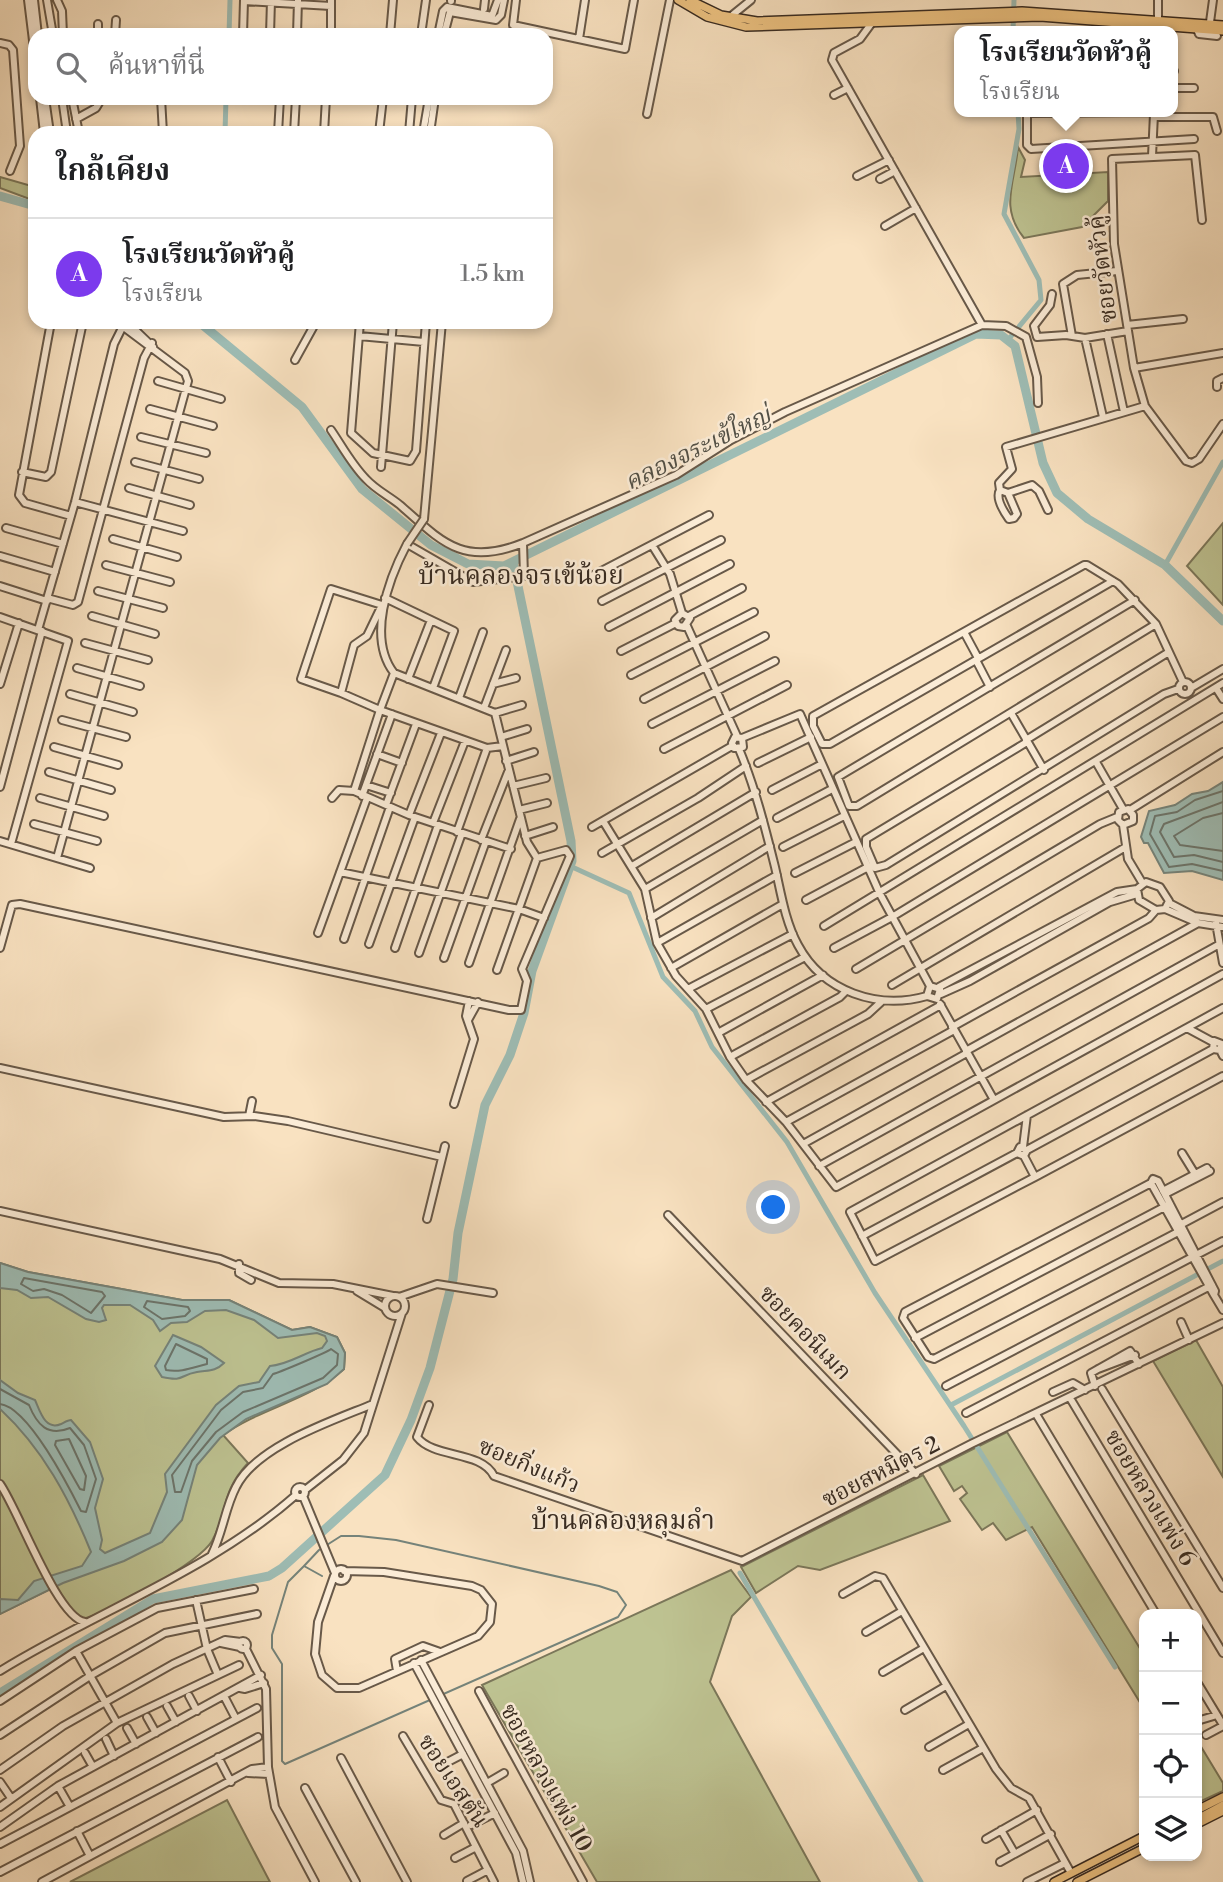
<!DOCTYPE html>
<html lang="th">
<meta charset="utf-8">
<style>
:root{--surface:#fff;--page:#f2f2f2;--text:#202124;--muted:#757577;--line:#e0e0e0;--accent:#7c3aed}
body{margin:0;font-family:"Libre Bodoni","Noto Serif Thai",serif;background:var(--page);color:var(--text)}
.controls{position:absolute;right:21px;bottom:21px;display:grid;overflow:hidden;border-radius:14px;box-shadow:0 4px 10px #0003}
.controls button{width:63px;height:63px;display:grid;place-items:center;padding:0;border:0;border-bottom:2px solid var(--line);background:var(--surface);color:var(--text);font:35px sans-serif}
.you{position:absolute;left:774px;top:1208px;width:24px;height:24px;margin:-18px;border:5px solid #fff;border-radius:50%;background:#1a73e8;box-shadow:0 0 0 10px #1a73e833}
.badge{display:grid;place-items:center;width:46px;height:46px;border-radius:50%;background:var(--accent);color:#fff;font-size:23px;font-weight:700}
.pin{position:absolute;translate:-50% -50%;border:4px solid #fff;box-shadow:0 2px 7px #0006}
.popup{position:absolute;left:954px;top:26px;width:224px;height:91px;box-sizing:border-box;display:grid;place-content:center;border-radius:14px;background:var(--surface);filter:drop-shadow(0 2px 5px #0005);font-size:23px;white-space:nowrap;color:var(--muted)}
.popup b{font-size:26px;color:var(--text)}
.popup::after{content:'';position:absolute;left:50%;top:100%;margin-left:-14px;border:14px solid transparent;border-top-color:var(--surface)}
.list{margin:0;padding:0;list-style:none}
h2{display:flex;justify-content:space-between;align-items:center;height:91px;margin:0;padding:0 28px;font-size:30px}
h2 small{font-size:23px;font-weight:400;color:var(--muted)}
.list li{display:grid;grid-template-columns:46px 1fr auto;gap:21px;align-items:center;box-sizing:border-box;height:112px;padding:0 28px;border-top:2px solid var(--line)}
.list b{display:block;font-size:26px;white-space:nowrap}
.list p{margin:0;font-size:23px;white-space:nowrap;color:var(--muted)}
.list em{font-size:23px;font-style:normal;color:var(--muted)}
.icon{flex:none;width:38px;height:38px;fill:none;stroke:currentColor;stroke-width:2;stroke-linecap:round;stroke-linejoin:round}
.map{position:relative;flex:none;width:1223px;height:1882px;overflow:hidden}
.search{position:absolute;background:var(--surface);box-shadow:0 4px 10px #0003;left:28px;top:28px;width:525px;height:77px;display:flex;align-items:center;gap:18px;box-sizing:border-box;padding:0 24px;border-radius:21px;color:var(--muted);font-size:26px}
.panel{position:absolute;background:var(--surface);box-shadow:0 4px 10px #0003;left:28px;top:126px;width:525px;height:203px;border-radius:21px}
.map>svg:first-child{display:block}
</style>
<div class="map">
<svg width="1223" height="1882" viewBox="0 0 1223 1882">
<rect width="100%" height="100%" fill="#f9e2c1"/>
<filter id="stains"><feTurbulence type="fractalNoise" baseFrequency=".00286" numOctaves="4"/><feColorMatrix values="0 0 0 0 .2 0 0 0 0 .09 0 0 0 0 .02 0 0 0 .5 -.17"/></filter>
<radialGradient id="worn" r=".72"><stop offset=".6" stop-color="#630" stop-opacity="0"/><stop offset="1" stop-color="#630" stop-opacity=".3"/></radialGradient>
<path fill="#bec392" stroke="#7b775a" stroke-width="2" d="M1018,147L1025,160L1021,177L1108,172V201L1082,227L1024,238C999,207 1015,183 1018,147Z
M0,177L35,187V201L0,188Z
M1223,523V605L1187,566Z
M0,1263L28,1272L182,1300H229L292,1330L310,1327L337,1337L345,1353L344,1369C310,1400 261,1408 223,1435L248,1463C220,1493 228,1513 212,1541C199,1563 109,1612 83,1619L73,1613L56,1586L0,1614Z
M1196,1340L1223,1387V1477L1153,1361Z
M1007,1432L1144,1655V1709L1032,1527L1006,1540L993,1523L982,1530L960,1499L967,1493L962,1486L954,1491L939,1466Z
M923,1475L950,1521L820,1570L798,1566L756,1593L741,1567Z
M731,1570L751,1597L732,1616L710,1682L820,1882H597L482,1685Z
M1197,1740L1223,1783V1791L1197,1803Z
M227,1800L270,1882H70Z"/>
<path fill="#9ebdb5" stroke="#75837a" stroke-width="2" d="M1223,782V880L1192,871L1164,873L1148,843H1144L1141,837L1149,811L1175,805L1192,794L1208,791Z
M0,1263L28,1272L182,1300H229L292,1330L310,1327L337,1337L345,1353L344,1369L327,1384L246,1419L220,1438L197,1465L182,1520L162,1542L124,1561L63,1583L0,1614V1599L18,1600L34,1581L82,1566L91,1552C69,1498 43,1449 0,1409V1380L18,1393L35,1400C40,1411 45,1431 61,1424C65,1422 68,1420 71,1420L90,1442L103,1479L95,1508L102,1540L100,1549L105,1553L150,1533L167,1492L165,1474L216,1405L239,1386L259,1382L270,1366C288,1365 305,1352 322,1348L327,1341L325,1336L317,1333L278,1338L254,1320L226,1310L205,1311L187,1322L171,1323L160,1331L153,1320L130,1305H104L102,1308L106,1320L99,1322L86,1319L48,1297L31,1298L17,1290L0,1288Z
M173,1335L201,1347L224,1363C215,1372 208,1370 197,1372C179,1375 185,1382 162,1377L155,1366Z"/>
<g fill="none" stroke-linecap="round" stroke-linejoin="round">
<path stroke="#6b746b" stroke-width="2" d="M1223,791L1195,800L1177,812L1155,816L1150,834L1169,867L1192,864L1223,871
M1223,802L1164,824L1160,832L1174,857L1194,855L1223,862
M1223,813L1203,818L1174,836L1180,845L1223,851
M24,1278L102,1292L105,1296L91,1313L62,1295L44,1289L33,1291L21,1284Z
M147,1301L188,1307L190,1311L185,1316L162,1319L144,1307Z
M176,1344L207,1359V1364C194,1367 181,1373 166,1370L165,1366Z
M331,1349L338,1354L337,1365L323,1378L243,1412L216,1432L192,1461L181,1492H175L172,1475L221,1410L243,1392L263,1388L273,1374C278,1373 328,1352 331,1349Z
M0,1389L29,1405C37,1425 48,1437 70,1428L84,1445L96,1479L86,1512L81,1511C69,1487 28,1407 0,1404
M69,1439L86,1476L84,1490L80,1489L55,1445L56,1441Z"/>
<path stroke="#75837a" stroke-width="2" d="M304,1566L319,1550L341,1536H359L396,1540L599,1586L617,1592L626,1605L618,1617L285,1764L282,1761V1664L272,1648V1635L288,1582L304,1566L322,1576"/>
<path stroke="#9ebdb5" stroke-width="5" d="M1013,31L1014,0
M229,35L230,0
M225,133L226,98
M211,332L213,322
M1008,340L1041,300L1039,280L1004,214L1019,129L1018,112
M1165,565L1223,462
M570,866L629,893L663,977L695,1011L712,1047L787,1142L875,1293L964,1426L1115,1667
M951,1405L1223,1261
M740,1573L921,1882"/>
<path stroke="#9ebdb5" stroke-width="9" d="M0,196L35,206
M199,322L302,407L362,489L431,545L468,564L504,566L976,334L1001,335L1015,346L1043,463L1057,493L1088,519L1165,565L1223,621
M0,1693L153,1599L269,1576L282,1568L385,1475L411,1420L430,1368L453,1279L458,1233L485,1105L510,1055L524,1013L532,971L572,861L571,841L513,562"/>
<g stroke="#685949" stroke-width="10">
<path id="minor" d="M28,0L35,57
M34,0L38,35
M47,0L53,35
M57,0L62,11L63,35
M516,0L513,25L625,49L634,0
M244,1L331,6
M451,1V0
M484,9L485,0
M730,17L751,0
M1158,18V0
M1210,22L1213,0
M98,24V35
M871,24L860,39L834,53L832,60L982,325
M1196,27L1199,34L1217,36
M115,35L116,20
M243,35L244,0
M270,35L271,0
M297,35L298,0
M331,35V0
M390,35L393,0
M421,35L426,0
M438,35L443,11L447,7L492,16L498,0
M444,35L450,12L496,20L501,15L504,0
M579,39L585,0
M0,43L9,45L13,50L20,146L10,171
M1173,71H1174
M1173,88H1194
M834,95L848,88
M40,98L44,133
M45,98L50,133
M62,98L67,133
M72,98L79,133
M161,98L163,133
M1027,112V145L1031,149L1194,139
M1027,113L1154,112
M647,114L670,0
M1154,117H1213L1217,131
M76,119L96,108L102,98
M278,133L280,98
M294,133L296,98
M324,133L326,98
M379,133L383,98
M409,133L412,98
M423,133L429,98
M430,133L435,98
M1152,156L1154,114
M857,176L889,160
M880,179L895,171
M1202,220L1195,155L1112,159L1114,244L1134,368L1145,406L1186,461L1192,463L1199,459L1223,424
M885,226L916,208
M1052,294L1050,305L1034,326L1037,337L1066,335L1085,338L1128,331
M51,322L19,495L25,503L71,516
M127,322L153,347
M360,322L351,433L373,453L410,461L416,451L426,322
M1127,325L1183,319
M1107,334L1124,412
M359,336L424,342
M1072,336L1063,284L1077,275L1117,271
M1085,338L1103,417
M295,360L316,322
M1134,368L1223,353
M158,381L221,399
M1217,387V381L1223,378
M150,409L213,426
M331,430C342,446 352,465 366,479C376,490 389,496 400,505C442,542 463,567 523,543
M141,437L206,453
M135,462L199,479
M381,467L393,322
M22,472L46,477L51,472L83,322
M129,488L190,505
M1000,490C995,498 1004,512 1009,519L1014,518L1017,514L1008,493
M75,502L183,531
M1048,510L1039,491L1032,485L1008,493L1000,490L999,483L1012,469L1006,447L1145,406
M424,519L442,322
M6,528L63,544
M113,539L177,557
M652,545L670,574L682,613L690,618L684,627L678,626L675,620L682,613
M0,556L55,572
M106,565L170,582
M590,577L709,515
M1113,581L830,744H822L813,726V716L1084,565H1087L1118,584L1156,624L1183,682
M0,586L47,601
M331,589L382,605L367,636L354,645L341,693L301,679Z
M98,591L163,608
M47,598L73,605L78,602L144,358L152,343
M385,598L454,631L433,688
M1135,600L838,777L849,806H857L1156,624
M602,601L721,540
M92,616L155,634
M689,616L742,588
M0,617L68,641L11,844
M687,626L737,736
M609,627L730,564
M38,630L75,502L114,344L125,322
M964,632L978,658
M85,643L148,660
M621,651L676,623
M976,660L990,687
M77,668L140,686
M394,673L380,710L487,748L503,746
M631,675L754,612
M408,679L431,620
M1179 688a6 6 0 1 1 12 0a6 6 0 1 1-12 0Z
M0,684L19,623
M493,684L516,678
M1191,688L1223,669
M1216,688L1223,699
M70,694L133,712
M459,698L483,632
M644,699L765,636
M522,705L495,713L394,673C367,638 388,580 407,544L473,582L524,576L523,543L676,475L731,440L785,412L982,325L1006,326L1026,337L1037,377L1038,403
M484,708L506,650
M495,713L527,842L537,858L497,970
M1011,713L1044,770
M62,720L126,737
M652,724L775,661
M501,737L527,729
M742,738L743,747L734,748L732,743L735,737L742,738L800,714L880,894L930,986L927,996L937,999L940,989L930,986
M1026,740L1169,652
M1027,742L866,839V847L875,868L886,865L1164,694L1178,689
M54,747L118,765
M664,749L787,685
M739,749C755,787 765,827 775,867C781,893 785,921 798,945C823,992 878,1010 927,996
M377,754L402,763
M506,761L534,752
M1096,762L1123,809
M758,763L811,737
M49,772L111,790
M366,785L391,793
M513,786L546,778
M0,787L42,631
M772,790L822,764
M354,791L409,815L511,849
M362,796L392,714
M40,798L104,816
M332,798L339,790L354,791L380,710L341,693
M386,805L416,724
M519,810L547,803
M1130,810L1223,752
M409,815L441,733
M777,818L832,789
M603,821L645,889L657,943L676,976L706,1009L730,1057L746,1080L786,1122L836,1187L1223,974
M433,823L465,741
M34,824L97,841
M1123,825L1133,821V815L1128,809L1119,812L1118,820L1123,825L1128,859L1143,884
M592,827L732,746
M457,832L487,748
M525,836L553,827
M481,840L508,772
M0,841L90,868
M783,847L844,816
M602,853L698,798L746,766
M57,858L188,381L185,373L117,322
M632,866L756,792
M340,872L519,909L544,918
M795,873L856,842
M1146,882L1160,887L1169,901L1165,909L1156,910L1139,900L1137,889Z
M645,889L763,820
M806,900L868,867
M1169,903L1194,916L1223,920
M1165,909L1198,923L1223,927
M651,918L770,846
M1216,923L1223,963
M824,926L1223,683
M318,933L367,798
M344,939L390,807
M657,943L777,875
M369,944L415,817
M0,948L12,905L20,904L509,1010H521L527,981L522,969L570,856L566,850L537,858
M395,948L438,825
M834,948L892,917L1223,717
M419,953L462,833
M444,958L486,841
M469,963L520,819
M671,968L783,904
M856,969L1100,824L1117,817
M892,985L1124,848
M939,987L1117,892L1137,889
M688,989L793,934
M941,994L970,981L1110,902L1137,894
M940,1004L994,1100
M706,1009L805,957
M468,1020L478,1002
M952,1027L1149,918L1156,910
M1187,1028L1213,1042
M718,1033L823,975
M1220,1050L1213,1049L1214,1041L1222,1044L1220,1050L1223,1056
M966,1051L1198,923
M730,1057L840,997L846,991
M0,1068L224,1117L254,1116L288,1121L442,1157
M746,1080L868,1014L881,1002
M766,1102L941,1005
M454,1104L474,1039L466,1016L469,1001
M249,1116L252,1101
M786,1122L954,1030
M803,1144L967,1053
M1023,1147L1027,1115
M1027,1150L1213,1049
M1182,1153L1195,1174
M1024,1156L1027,1150L1020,1147L1017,1153L1024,1156L1035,1177L1223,1076
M819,1166L1218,945
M1035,1177L875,1261L850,1212L1223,1008
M1153,1179L1158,1181L1215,1291L1214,1295L1151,1183Z
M1151,1183L905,1312L903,1318L928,1357L934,1359L1178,1232
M1163,1191L1207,1168
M1165,1194L1210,1171
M0,1211L220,1259L279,1283L333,1284L393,1296
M668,1215L916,1474
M427,1219L445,1146
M1178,1226L1223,1202
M862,1236L1017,1153
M239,1264V1273L251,1280
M357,1291L385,1308
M1214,1295L1223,1310
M385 1306a10 10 0 1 1 20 0a10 10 0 1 1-20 0Z
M399,1297L437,1284L493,1293
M1181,1322L1189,1340
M915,1338L1170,1204
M1098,1369L1135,1355
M946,1386L1223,1241
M1095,1386L1091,1373L1130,1351L1139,1364
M1102,1389L1223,1588
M1053,1392L1073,1383L1085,1390
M1070,1398L1223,1653
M429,1405L417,1437C434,1459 481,1450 494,1476L742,1561L971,1444L1223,1323
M966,1413L1212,1285
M1036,1414L1156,1614
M0,1484C19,1511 57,1618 85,1622
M295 1492a5 5 0 1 1 10 0a5 5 0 1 1-10 0Z
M305,1490L343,1460L364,1433L402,1313
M303,1496L335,1573
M212,1554C223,1532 225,1508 236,1487C256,1446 332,1421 373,1404
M335 1575a6 6 0 1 1 12 0a6 6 0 1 1-12 0Z
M334,1576L318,1622L315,1654L322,1675L337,1688H359L478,1636L490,1622L492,1604L481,1590L472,1586L384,1572L344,1571
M843,1594L875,1576L883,1578L996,1769L1011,1788L1029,1798L1071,1873
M196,1600L207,1649L218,1675
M866,1632L902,1611
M239 1645a4 4 0 1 1 8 0a4 4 0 1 1-8 0Z
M221,1643L240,1647
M246,1649L266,1689L268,1767L275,1807L315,1882
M76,1651L117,1723
M421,1660L523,1851L530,1882
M414,1663L516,1853L523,1882
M0,1671C97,1611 210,1571 296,1495
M397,1671L395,1659L423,1646L440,1652
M883,1672L924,1648
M1197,1682L1223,1725
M240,1688L245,1689L264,1683
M479,1691L583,1882
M189,1696L197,1711
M224,1696L236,1719
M0,1701L76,1651L157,1608L254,1589
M167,1706L176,1722
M905,1710L946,1686
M147,1717L156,1733
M1197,1721L1217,1715
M127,1728L136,1744
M0,1735L90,1676L165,1633L257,1614
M1206,1735L1223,1726
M403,1736L441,1800L454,1804L494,1882
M106,1739L114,1756
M929,1747L969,1724
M85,1753L93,1767
M218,1757L231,1782
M341,1758L407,1882
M440,1766L463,1754
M0,1770L63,1726L173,1664L225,1640L241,1642
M943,1770L983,1748
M248,1773L269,1774
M0,1782L11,1798
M487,1783L504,1773
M58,1786L70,1807
M305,1788L356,1882
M0,1807L117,1723L239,1665
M471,1825L495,1813
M0,1827L58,1786L261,1675
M1001,1830L1015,1854
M77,1831L90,1856
M444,1835L464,1823
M986,1839L1037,1810
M0,1844L257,1708
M455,1858L476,1847
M1000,1862L1051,1834
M0,1872L258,1737
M467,1881L488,1870
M42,1882L252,1769L268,1767
M1027,1882L1065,1863"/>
</g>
<g stroke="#382b21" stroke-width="10">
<path id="major" d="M678,0L707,17L746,27L1040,17L1223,31
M690,0L721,15L757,21L1022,11L1223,25
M1197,1810L1223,1797
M1197,1819L1223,1805
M1197,1824L1223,1811
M1054,1882L1144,1836
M1077,1882L1144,1848"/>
</g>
<use href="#minor" stroke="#fbecd7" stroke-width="6"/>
<use href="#major" stroke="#ecc180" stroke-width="7"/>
<g stroke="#685949" stroke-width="10" stroke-linecap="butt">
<path id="minor-bridge" d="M407,544L424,519"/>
</g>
<use href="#minor-bridge" stroke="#fbecd7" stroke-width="6"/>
</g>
<g text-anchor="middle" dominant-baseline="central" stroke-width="5" stroke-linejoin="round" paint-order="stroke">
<g font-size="23" fill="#382b21" stroke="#fbecd7">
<text transform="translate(1103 269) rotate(-97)">ซอยวัดหัวคู้</text>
<text transform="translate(805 1333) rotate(46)">ซอยคอนิเมก</text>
<text transform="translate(529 1466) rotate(23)">ซอยกิ่งแก้ว</text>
<text transform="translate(881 1472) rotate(-27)">ซอยสหมิตร 2</text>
<text transform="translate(1150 1498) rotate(59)">ซอยหลวงแพ่ง 6</text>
<text transform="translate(546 1778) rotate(61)">ซอยหลวงแพ่ง 10</text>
<text transform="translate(453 1781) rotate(56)">ซอยเอสตัน</text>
</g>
<g font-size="24" font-style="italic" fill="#525046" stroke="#fbecd7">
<text transform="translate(698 449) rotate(-26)">คลองจระเข้ใหญ่</text>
</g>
<g font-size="26" fill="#382b21" stroke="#fbecd7">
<text x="521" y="576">บ้านคลองจรเข้น้อย</text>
<text x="623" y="1521">บ้านคลองหลุมลำ</text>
</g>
</g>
<rect width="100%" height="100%" filter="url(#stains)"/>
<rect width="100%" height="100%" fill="url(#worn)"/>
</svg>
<div class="controls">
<button>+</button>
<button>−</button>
<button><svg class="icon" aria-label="locate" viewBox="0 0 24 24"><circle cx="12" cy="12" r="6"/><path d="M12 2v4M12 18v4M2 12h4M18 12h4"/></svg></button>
<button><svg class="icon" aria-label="layers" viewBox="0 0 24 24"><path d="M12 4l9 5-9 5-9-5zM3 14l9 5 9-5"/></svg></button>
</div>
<div class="you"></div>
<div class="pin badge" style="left:1066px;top:166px">A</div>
<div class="popup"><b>โรงเรียนวัดหัวคู้</b>โรงเรียน</div>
<div class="search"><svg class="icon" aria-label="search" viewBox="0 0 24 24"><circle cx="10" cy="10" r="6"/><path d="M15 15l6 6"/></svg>ค้นหาที่นี่</div>
<section class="panel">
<h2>ใกล้เคียง<small></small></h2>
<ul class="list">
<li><span class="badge">A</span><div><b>โรงเรียนวัดหัวคู้</b><p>โรงเรียน</p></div><em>1.5 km</em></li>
</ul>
</section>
</div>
